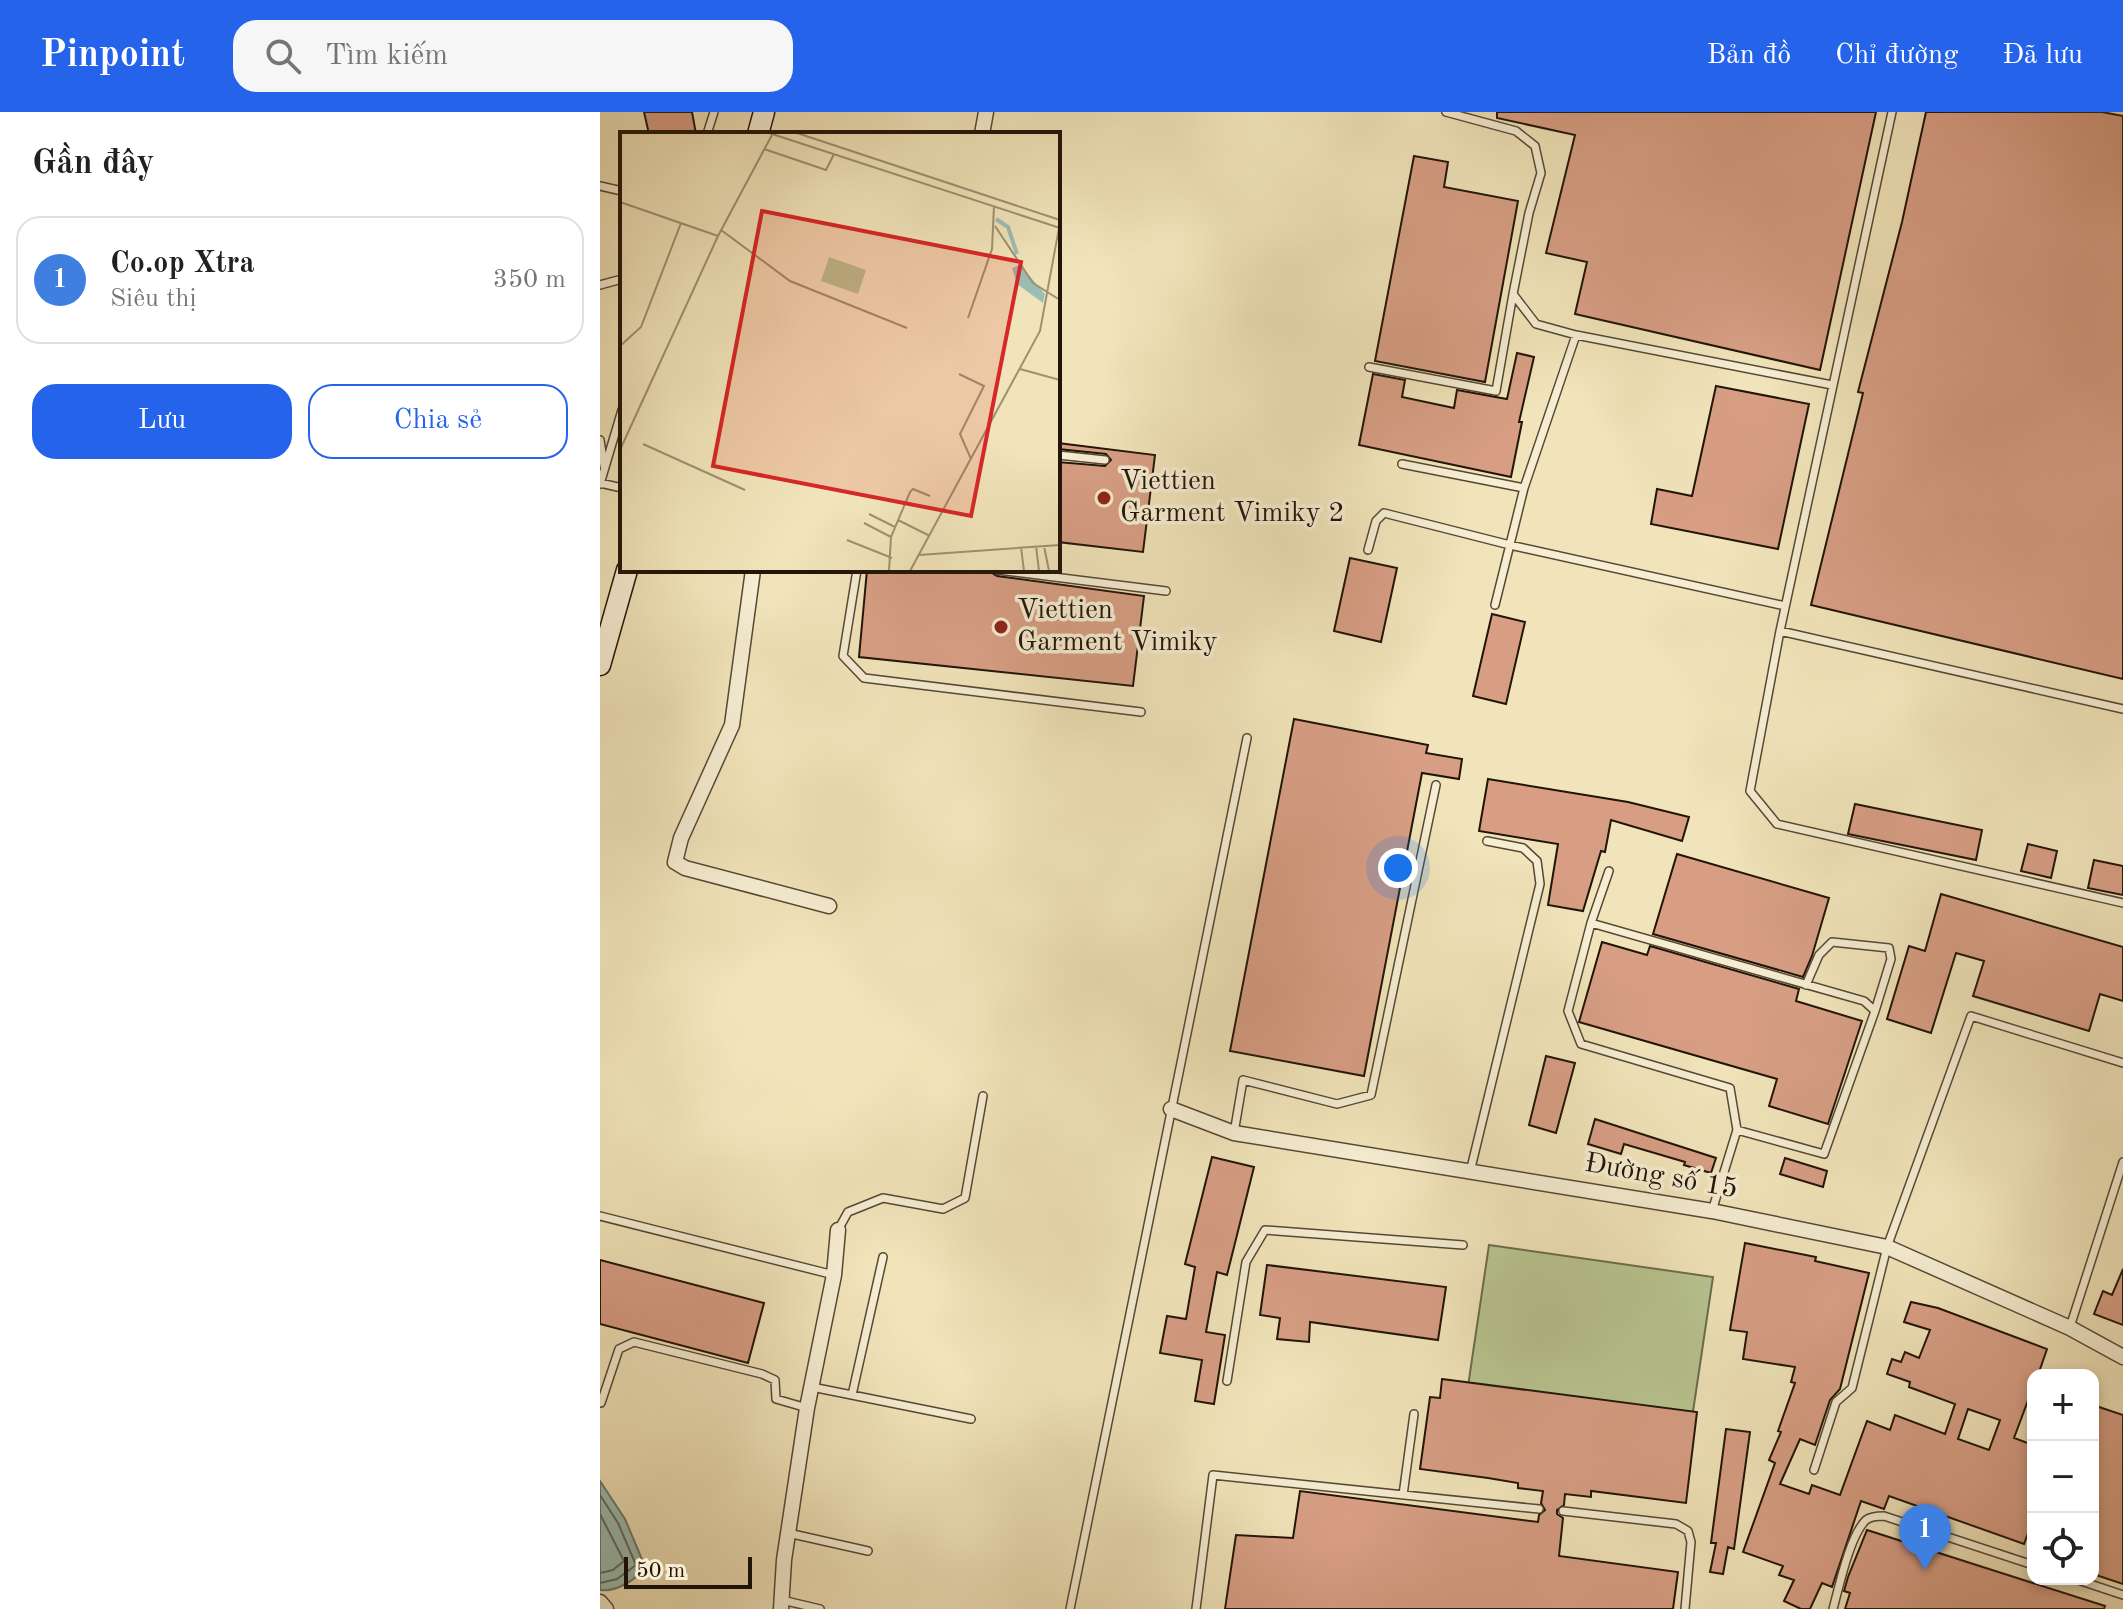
<!DOCTYPE html>
<html lang="vi">
<meta charset="utf-8">
<style>
:root{--surface:#fff;--page:#f6f6f6;--text:#202124;--muted:#757577;--line:#e0e0e0;--accent:#2563eb}
body{margin:0;font-family:"Old Standard TT",serif;background:var(--page);color:var(--text)}
.controls{position:absolute;right:24px;bottom:24px;display:grid;overflow:hidden;border-radius:16px;box-shadow:0 4px 12px #0003}
.controls button{width:72px;height:72px;display:grid;place-items:center;padding:0;border:0;border-bottom:2px solid var(--line);background:var(--surface);color:var(--text);font:40px sans-serif}
.scale{position:absolute;left:24px;bottom:20px;width:128px;box-sizing:border-box;padding-left:8px;border:4px solid #211408;border-top:0;font-size:22px;line-height:28px;white-space:nowrap;color:#211408;-webkit-text-stroke:6px #f6edd2;paint-order:stroke}
.you{position:absolute;left:798px;top:756px;width:28px;height:28px;margin:-20px;border:6px solid #fff;border-radius:50%;background:#1a73e8;box-shadow:0 0 0 12px #1a73e833}
.badge{display:grid;place-items:center;width:52px;height:52px;border-radius:50%;background:var(--accent);color:#fff;font-size:26px;font-weight:700}
.pin{position:absolute;translate:-50% -66px;filter:drop-shadow(0 2px 4px #0008)}
.pin::after{content:'';position:absolute;top:42px;width:28px;height:24px;background:inherit;clip-path:polygon(0 0,100% 0,50% 100%)}
.list{margin:0;padding:0;list-style:none}
h2{display:flex;justify-content:space-between;align-items:center;height:104px;margin:0;padding:0 32px;font-size:34px}
h2 small{font-size:26px;font-weight:400;color:var(--muted)}
.list li{display:grid;grid-template-columns:52px 1fr auto;gap:24px;align-items:center;box-sizing:border-box;height:128px;margin:0 16px 16px;padding:0 16px;border:2px solid var(--line);border-radius:24px}
.list b{display:block;font-size:30px;white-space:nowrap}
.list p{margin:0;font-size:26px;white-space:nowrap;color:var(--muted)}
.list em{font-size:26px;font-style:normal;color:var(--muted)}
.actions{display:flex;gap:16px;padding:24px 32px}
.actions a{flex:1;padding:18px 0;border:2px solid var(--accent);border-radius:24px;text-align:center;font-size:28px;color:var(--accent)}
.actions .main{background:var(--accent);color:#fff}
.icon{flex:none;width:44px;height:44px;fill:none;stroke:currentColor;stroke-width:2;stroke-linecap:round;stroke-linejoin:round}
.map{position:relative;flex:none;width:1523px;height:1497px;overflow:hidden}
header{display:flex;align-items:center;gap:48px;box-sizing:border-box;height:112px;padding:0 40px;background:var(--accent);color:#fff}
header strong{font-size:38px}
nav{display:flex;gap:44px;margin-inline-start:auto;font-size:28px}
.search{width:560px;height:72px;background:var(--page);display:flex;align-items:center;gap:20px;box-sizing:border-box;padding:0 28px;border-radius:24px;color:var(--muted);font-size:30px}
main{display:flex}
aside{flex:1;background:var(--surface)}
.map>svg:first-child{display:block}
</style>
<header>
<strong>Pinpoint</strong>
<div class="search"><svg class="icon" aria-label="search" viewBox="0 0 24 24"><circle cx="10" cy="10" r="6"/><path d="M15 15l6 6"/></svg>Tìm kiếm</div>
<nav><a>Bản đồ</a><a>Chỉ đường</a><a>Đã lưu</a></nav>
</header>
<main>
<aside>
<h2>Gần đây<small></small></h2>
<ul class="list">
<li><span class="badge" style="background:#3f7fe0">1</span><div><b>Co.op Xtra</b><p>Siêu thị</p></div><em>350 m</em></li>
</ul>
<div class="actions"><a class="main">Lưu</a><a>Chia sẻ</a></div>
</aside>
<div class="map">
<svg width="1523" height="1497" viewBox="0 0 1523 1497">
<rect width="100%" height="100%" fill="#f1e4ba"/>
<filter id="stains"><feTurbulence type="fractalNoise" baseFrequency=".0025" numOctaves="4"/><feColorMatrix values="0 0 0 0 .2 0 0 0 0 .09 0 0 0 0 .02 0 0 0 .5 -.17"/></filter>
<radialGradient id="worn" r=".72"><stop offset=".6" stop-color="#630" stop-opacity="0"/><stop offset="1" stop-color="#630" stop-opacity=".3"/></radialGradient>
<path fill="#b8c591" stroke="#6c6c4c" stroke-width="2" d="M889,1133L1113,1165L1091,1313L867,1281Z"/>
<path fill="#9bbeb5" stroke="#6a7a70" stroke-width="2" d="M0,1369L25,1407L44,1452C40,1468 15,1480 0,1478Z"/>
<g fill="none" stroke-linecap="round" stroke-linejoin="round">
<path stroke="#5e695e" stroke-width="2" d="M0,1383L18,1411L36,1453L17,1467L0,1471
M0,1402L24,1449L13,1458L0,1461"/>
</g>
<path fill="#d79e84" stroke="#211408" stroke-width="2" fill-rule="evenodd" d="M44,0H92L96,22H49Z
M897,0H1276L1220,258L975,202L987,150L946,141L975,23L897,6Z
M1326,0H1502L1523,4V567L1211,493L1263,281L1258,280L1302,110Z
M814,44L848,50L844,75L918,89L885,270L775,249Z
M917,241L934,245L919,310H922L911,365L759,333L773,262L805,268L802,285L854,296L857,278L907,287Z
M1116,274L1209,292L1178,437L1051,412L1057,377L1092,384Z
M458,331L555,343L543,440L458,430V350L505,354L511,348L506,342L458,337Z
M750,446L797,456L781,530L734,519Z
M267,458H374L392,461L397,464L544,484L533,574L259,545Z
M892,502L925,510L906,592L873,584Z
M694,607L828,633L826,641L862,647L859,667L822,661L764,964L630,939Z
M888,667L1028,690L1089,705L1082,729L1011,708L1005,740L1001,739L983,799L948,793L958,732L879,719Z
M1255,692L1382,718L1376,748L1248,722Z
M1428,732L1457,739L1451,766L1421,759Z
M1077,742L1229,786L1212,844L1203,865L1053,822Z
M1494,748L1523,754V783L1488,776Z
M1341,782L1523,835V889L1500,882L1489,919L1373,884L1384,849L1356,841L1331,921L1287,907L1309,834L1325,839Z
M1002,830L1047,843L1050,834L1199,877L1196,889L1262,909L1228,1012L1169,994L1177,967L979,910Z
M946,944L975,951L956,1021L929,1013Z
M995,1007L1116,1046L1111,1061L1084,1053L1085,1050L1024,1032L1021,1042L988,1032Z
M612,1045L654,1055L627,1163L617,1160L606,1220L625,1223L614,1292L595,1289L602,1248L560,1241L567,1204L586,1207L595,1155L585,1152Z
M1185,1046L1227,1059L1223,1075L1180,1062Z
M1145,1131L1216,1145L1215,1149L1269,1161L1240,1277L1230,1288L1215,1333L1200,1327L1180,1372L1209,1382L1212,1373L1240,1383L1267,1309L1290,1318L1295,1303L1345,1322L1355,1292L1309,1275L1310,1270L1287,1262L1292,1247L1301,1250L1305,1240L1319,1246L1330,1218L1304,1210L1311,1190L1338,1196L1447,1237L1438,1263H1433V1275L1414,1326L1433,1333V1408L1424,1432L1289,1384L1284,1397L1261,1389L1232,1475L1222,1471L1210,1497H1201L1184,1489L1194,1468L1179,1463L1183,1454L1143,1440L1175,1351L1169,1348L1181,1320L1178,1319L1195,1271L1191,1270L1195,1255L1143,1247L1147,1220L1130,1218ZM1368,1297L1400,1308L1389,1338L1358,1327Z
M0,1148L164,1191L148,1251L0,1212Z
M667,1153L846,1175L838,1228L710,1210L709,1230L677,1227L680,1206L660,1203Z
M1523,1157V1213L1494,1202L1503,1179L1512,1183Z
M842,1267L1097,1300L1086,1391L991,1379V1385L965,1382L964,1393L957,1398V1402L963,1406L959,1444L1078,1460L1073,1497H625L636,1423L693,1426L700,1379L938,1410L939,1403L945,1398L941,1391L943,1379L918,1376V1371L888,1366L820,1357L830,1285L840,1286Z
M1493,1293L1523,1303V1472L1493,1462Z
M1126,1317L1150,1320L1134,1437L1128,1435L1123,1462L1110,1460L1116,1431H1111Z
M1267,1418L1505,1494L1504,1497H1245L1250,1481L1244,1479L1248,1465Z"/>
<g fill="none" stroke-linecap="round" stroke-linejoin="round">
<g stroke="#554834" stroke-width="10">
<path id="service" d="M846,0L916,19L935,34L941,61L929,101L913,182L936,212L976,223
M1292,0L1180,519L1150,679L1177,712L1523,791
M107,22L114,0
M0,74L22,79
M0,173L22,167
M769,255L896,279L913,182
M0,328L4,354
M458,343L505,348
M802,352L924,376
M0,371L22,376
M0,372L22,298
M768,438L776,409L784,401L910,433L1185,494
M257,458L243,544L264,566L541,600
M398,458L566,479
M895,493L924,376L976,223L1232,273
M1180,519L1523,597
M1009,759L991,811L968,899L981,932L1130,976L1137,1018L1112,1099
M991,811L1264,889L1275,899L1224,1042L1137,1018
M1206,873L1219,843L1232,830L1289,836L1291,847L1275,899
M634,1021L643,968L737,992L771,983L836,673
M870,1060L940,772L937,749L923,736L887,729
M0,1104L234,1163
M238,1118L248,1100L283,1086L343,1097L365,1086L383,984
M1470,1215L1523,1050
M627,1269L646,1150L665,1118L863,1133
M212,1275L371,1307
M252,1283L283,1145
M1,1291L19,1237L34,1230L162,1262L175,1268L176,1287L207,1296
M1214,1358L1236,1290L1252,1276L1287,1135L1371,904L1523,951
M803,1383L814,1302
M963,1399L1076,1412L1088,1419L1091,1430L1085,1497
M188,1421L268,1439
M1475,1467L1523,1483
M182,1488L220,1497
M470,1497L647,626
M596,1497L613,1363L939,1397
M1233,1497C1239,1475 1250,1423 1266,1408C1271,1404 1279,1404 1284,1404L1433,1453"/>
</g>
<g stroke="#554834" stroke-width="17">
<path id="minor" d="M382,22L386,0
M153,458L132,613L81,726L75,750L85,756L229,794
M571,997L634,1021L1112,1099L1287,1135L1470,1216L1523,1245
M0,1490L6,1497
M181,1497L184,1448L207,1296L234,1163L238,1118"/>
</g>
<g stroke="#211408" stroke-width="23">
<path id="secondary" d="M158,22L164,0
M0,553L27,458"/>
</g>
<use href="#service" stroke="#f6edd2" stroke-width="7"/>
<use href="#minor" stroke="#f6edd2" stroke-width="14"/>
<use href="#secondary" stroke="#f6edd2" stroke-width="20"/>
</g>
<g fill="#8f2418" stroke="#f6edd2" stroke-width="3">
<circle cx="504" cy="386" r="8"/>
<circle cx="401" cy="515" r="8"/>
</g>
<g text-anchor="middle" dominant-baseline="central" stroke-width="7" stroke-linejoin="round" paint-order="stroke">
<g font-size="28" fill="#211408" stroke="#f6edd2" text-anchor="start">
<text x="520" y="370">Viettien<tspan x="520" dy="32">Garment Vimiky 2</tspan></text>
<text x="417" y="499">Viettien<tspan x="417" dy="32">Garment Vimiky</tspan></text>
</g>
<g font-size="28" fill="#211408" stroke="#f6edd2">
<text transform="translate(1061 1065) rotate(10)">Đường số 15</text>
</g>
</g>
<g transform="translate(20 20)">
<rect width="440" height="440" fill="#f1e4ba"/>
<path d="M209,125L246,138L238,162L201,149Z" fill="#b8c591"/>
<path d="M400,133L425,162L423,171L397,152L392,136Z" fill="#9bbeb5"/>
<path fill="none" stroke="#9bbeb5" stroke-width="4" d="M376,87L388,95L397,122"/>
<path fill="none" stroke="#9e9173" stroke-width="2" d="M149,1L440,96M177,1L440,88M144,17L206,38L214,22M0,70L98,104M375,94L413,151L440,168M101,98L170,149L287,196M348,186L372,117L374,74M0,214L21,195L61,91M400,237L440,248M339,242L364,254L340,302L351,327M23,312L125,358M0,318L98,104L152,3M249,382L275,395M278,388L310,404M244,391L271,405M227,408L272,426M416,414L419,439M424,414L429,439M401,415L404,439M299,423L440,413M269,439L271,405L290,360L293,357L310,364M290,439L420,199L439,96"/>
<path fill="#d62828" fill-opacity="0.15" stroke="#d62828" stroke-width="4" d="M142,79L401,130L351,384L93,334Z"/>
<rect width="440" height="440" fill="none" stroke="#211408" stroke-width="4"/>
</g>
<rect width="100%" height="100%" filter="url(#stains)"/>
<rect width="100%" height="100%" fill="url(#worn)"/>
</svg>
<div class="controls">
<button>+</button>
<button>−</button>
<button><svg class="icon" aria-label="locate" viewBox="0 0 24 24"><circle cx="12" cy="12" r="6"/><path d="M12 2v4M12 18v4M2 12h4M18 12h4"/></svg></button>
</div>
<div class="scale">50 m</div>
<div class="you"></div>
<div class="pin badge" style="left:1325px;top:1458px;background:#3f7fe0">1</div>
</div>
</main>
